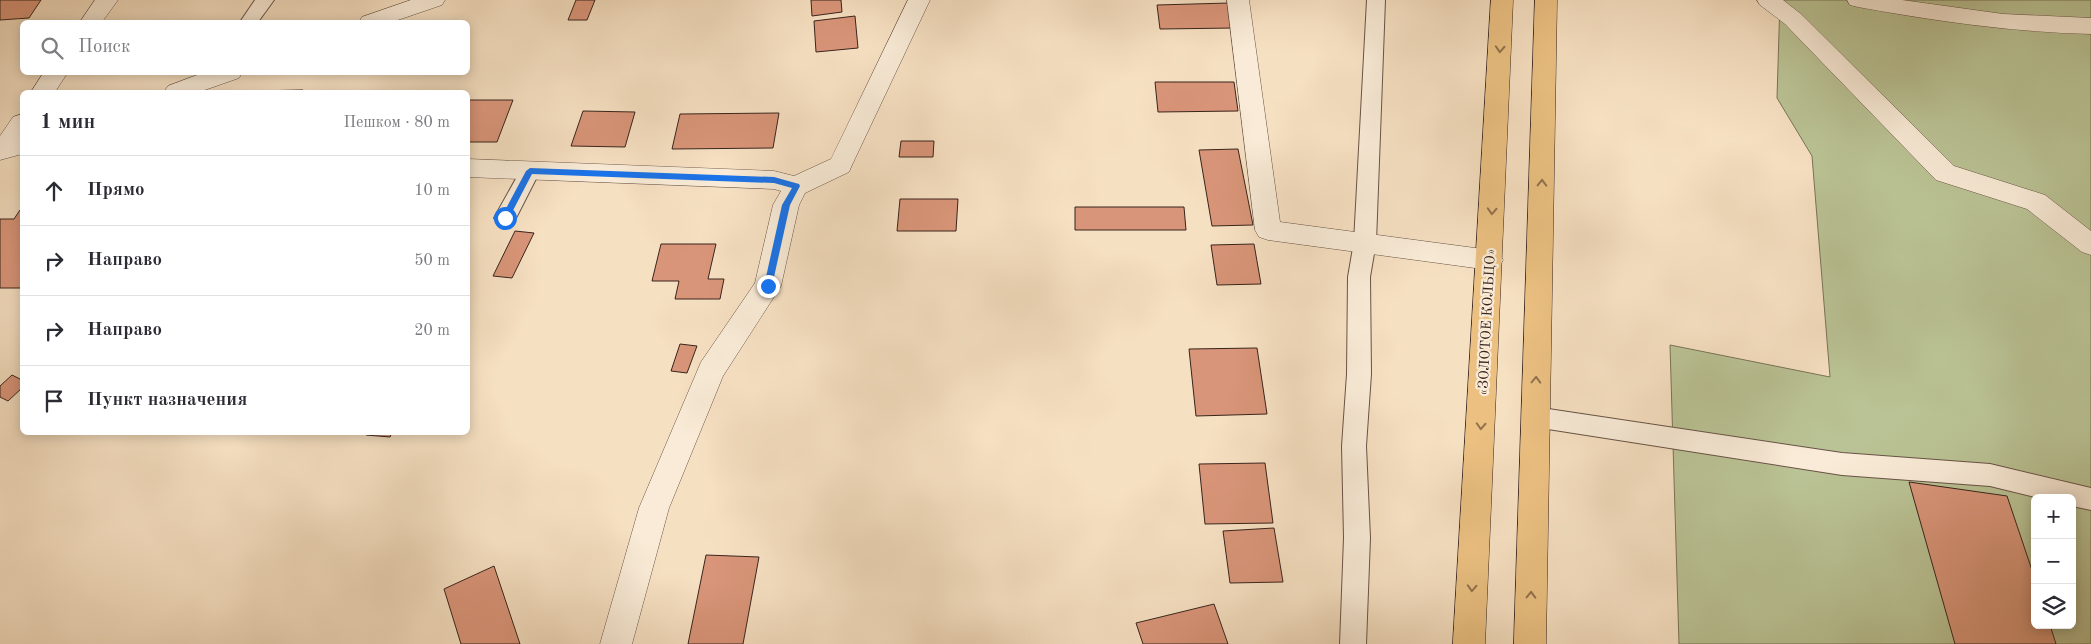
<!DOCTYPE html>
<html lang="ru">
<meta charset="utf-8">
<style>
:root{--surface:#fff;--page:#f7f7f7;--text:#2b2b33;--muted:#7c7c81;--line:#e1e1e2}
body{margin:0;font-family:"Old Standard TT",serif;background:var(--page);color:var(--text)}
.controls{position:absolute;right:15px;bottom:15px;display:grid;overflow:hidden;border-radius:8px;box-shadow:0 2px 12px #0003}
.controls button{width:45px;height:45px;display:grid;place-items:center;padding:0;border:0;border-bottom:1px solid var(--line);background:var(--surface);color:var(--text);font:25px sans-serif}
.stop{position:absolute;width:15px;height:15px;margin:-11px;border:4px solid #1a73e8;border-radius:50%;background:#fff}
.stop.end{background:#1a73e8;border-color:#fff;box-shadow:0 1px 5px #0008}
.list{margin:0;padding:0;list-style:none}
h2{display:flex;justify-content:space-between;align-items:center;height:65px;margin:0;padding:0 20px;font-size:21px}
h2 small{font-size:16px;font-weight:400;color:var(--muted)}
.list li{display:grid;grid-template-columns:32px 1fr auto;gap:15px;align-items:center;box-sizing:border-box;height:70px;padding:0 20px;border-top:1px solid var(--line)}
.list b{display:block;font-size:19px;white-space:nowrap}
.list em{font-size:16px;font-style:normal;color:var(--muted)}
.icon{flex:none;width:28px;height:28px;fill:none;stroke:currentColor;stroke-width:2;stroke-linecap:round;stroke-linejoin:round}
.map{position:relative;flex:none;width:2091px;height:644px;overflow:hidden}
.search{position:absolute;background:var(--surface);box-shadow:0 2px 12px #0003;left:20px;top:20px;width:450px;height:55px;display:flex;align-items:center;gap:12px;box-sizing:border-box;padding:0 18px;border-radius:8px;color:var(--muted);font-size:19px}
.panel{position:absolute;background:var(--surface);box-shadow:0 2px 12px #0003;left:20px;top:90px;width:450px;height:345px;border-radius:8px}
.map>svg:first-child{display:block}
</style>
<div class="map">
<svg width="2091" height="644" viewBox="0 0 2091 644">
<rect width="100%" height="100%" fill="#f6e0c2"/>
<filter id="stains"><feTurbulence type="fractalNoise" baseFrequency=".004" numOctaves="4"/><feColorMatrix values="0 0 0 0 .2 0 0 0 0 .09 0 0 0 0 .02 0 0 0 .5 -.17"/></filter>
<radialGradient id="worn" r=".72"><stop offset=".6" stop-color="#630" stop-opacity="0"/><stop offset="1" stop-color="#630" stop-opacity=".3"/></radialGradient>
<path fill="#bac395" stroke="#797458" fill-rule="evenodd" d="M1780,0H2091V644H1679L1670,345L1830,377L1812,156L1777,98ZM2035,498H2072V625H2035Z"/>
<path fill="#d99579" stroke="#38241c" d="M0,0H41L29,18L0,20Z
M576,0H595L587,20H568Z
M811,0H841L842,12L812,16Z
M1229,3L1234,28L1160,29L1157,5Z
M855,16L858,48L816,52L814,21Z
M1155,82H1234L1238,111L1158,112Z
M303,90L302,92H253L254,91Z
M468,100H513L497,142H468Z
M583,111L635,112L625,147L571,146Z
M779,113L773,148L672,149L680,114Z
M901,141H934L933,157H899Z
M1238,149L1253,225L1212,226L1199,150Z
M900,199H958L956,231H897Z
M1075,207H1184L1186,230H1075Z
M20,210H22V288H0V219H14Z
M515,231L534,233L512,278L493,276Z
M661,244H716L708,279H724L720,299H675L679,281H652Z
M1254,244L1261,284L1217,285L1211,245Z
M680,344L697,346L687,373L671,371Z
M1257,348L1267,414L1196,416L1189,349Z
M12,375L22,380V388L8,401L0,397V386Z
M368,432H392L390,437L366,435Z
M1265,463L1273,523L1205,524L1199,464Z
M1909,482L2007,496L2035,579V625H2050L2056,644H1955Z
M1274,528L1283,582L1230,583L1223,531Z
M706,555L759,557L743,644H688Z
M494,566L520,644H461L444,589Z
M1214,604L1228,644H1143L1136,623Z"/>
<g fill="none" stroke-linecap="round" stroke-linejoin="round">
<g stroke="#685346" stroke-width="2">
<path id="service" d="M255,0H274L258,22H240Z
M1367,0H1385L1376,242L1370,277L1371,374L1366,446L1370,538L1366,644H1340L1344,538L1342,446L1347,374L1348,277L1354,242Z
M530,163L537,166L540,171L516,218L512,224L505,226L498,224L494,218L523,166Z
M1535,407L1842,453L1990,464L2091,488V510L2072,506V498H2039L1990,486L1842,475L1535,427L1527,424L1523,417L1527,410Z"/>
</g>
<g stroke="#685346" stroke-width="1">
<path id="minor" d="M95,0H118L102,22H80Z
M411,0H445L442,5L392,22H359L362,17Z
M908,0H930L852,165L849,172L805,193L799,205L781,286L723,376L669,508L632,644H600L639,508L701,362L755,283L773,205L781,191L774,189L468,177V159L774,171L794,176L831,159Z
M1227,0H1249L1280,222L1490,250L1499,253L1503,260L1499,267L1490,270L1268,240L1259,237L1255,230Z
M1757,0H1783L1801,14L1954,166L2045,195L2091,231V255L2082,252L2027,209L1936,180L1785,24L1760,5Z
M1847,0H1902L2003,14L2091,18V34C2012,32 1935,21 1858,7L1850,5Z
M44,72H68L55,92H31Z
M205,72H242L239,78L199,92H164L168,86Z
M22,114V154L0,160V136L13,117Z"/>
</g>
<g stroke="#38241c" stroke-width="1">
<path id="trunk" d="M1491,0H1513L1485,644H1453Z
M1535,0H1557L1546,644H1514Z"/>
</g>
<use href="#service" fill="#f9ebd7" fill-rule="evenodd"/>
<use href="#minor" fill="#f9ebd7" fill-rule="evenodd"/>
<use href="#trunk" fill="#ebc081" fill-rule="evenodd"/>
</g>
<defs><path id="oneway-chevron" d="M-2-3.5L2.5 0L-2 3.5" fill="none" stroke-width="1.6" stroke-linecap="round" stroke-linejoin="round" transform="scale(1.25)"/></defs>
<g stroke="#92724e">
<use href="#oneway-chevron" transform="translate(1500 49) rotate(93)"/>
<use href="#oneway-chevron" transform="translate(1542 183) rotate(-89)"/>
<use href="#oneway-chevron" transform="translate(1492 211) rotate(93)"/>
<use href="#oneway-chevron" transform="translate(1536 380) rotate(-88)"/>
<use href="#oneway-chevron" transform="translate(1481 426) rotate(93)"/>
<use href="#oneway-chevron" transform="translate(1472 588) rotate(93)"/>
<use href="#oneway-chevron" transform="translate(1531 595) rotate(-89)"/>
</g>
<path fill="#1a73e8" d="M530,168L774,177L799,184L800,186L790,205L772,286L768,289L764,286L782,205L792,188L774,183L532,174L508,220H502L501,218L526,171Z"/>
<g text-anchor="middle" dominant-baseline="central" stroke-width="4.5" stroke-linejoin="round" paint-order="stroke">
<g font-size="14" fill="#38241c" stroke="#f9ebd7">
<text transform="translate(1487 322) rotate(-87)">«ЗОЛОТОЕ КОЛЬЦО»</text>
</g>
</g>
<rect width="100%" height="100%" filter="url(#stains)"/>
<rect width="100%" height="100%" fill="url(#worn)"/>
</svg>
<div class="controls">
<button>+</button>
<button>−</button>
<button><svg class="icon" aria-label="layers" viewBox="0 0 24 24"><path d="M12 4l9 5-9 5-9-5zM3 14l9 5 9-5"/></svg></button>
</div>
<div class="stop" style="left:505px;top:218px"></div>
<div class="stop end" style="left:768px;top:286px"></div>
<div class="search"><svg class="icon" aria-label="search" viewBox="0 0 24 24"><circle cx="10" cy="10" r="6"/><path d="M15 15l6 6"/></svg>Поиск</div>
<section class="panel">
<h2>1 мин<small>Пешком · 80 m</small></h2>
<ul class="list">
<li><svg class="icon" aria-label="ahead" viewBox="0 0 24 24"><path d="M12 20V5M6 11l6-6 6 6"/></svg><div><b>Прямо</b></div><em>10 m</em></li>
<li><svg class="icon" aria-label="right" viewBox="0 0 24 24"><path d="M7 20v-9h11M14 6l5 5-5 5"/></svg><div><b>Направо</b></div><em>50 m</em></li>
<li><svg class="icon" aria-label="right" viewBox="0 0 24 24"><path d="M7 20v-9h11M14 6l5 5-5 5"/></svg><div><b>Направо</b></div><em>20 m</em></li>
<li><svg class="icon" aria-label="arrive" viewBox="0 0 24 24"><path d="M6 21V4h12l-3 4 3 4H6"/></svg><div><b>Пункт назначения</b></div></li>
</ul>
</section>
</div>
